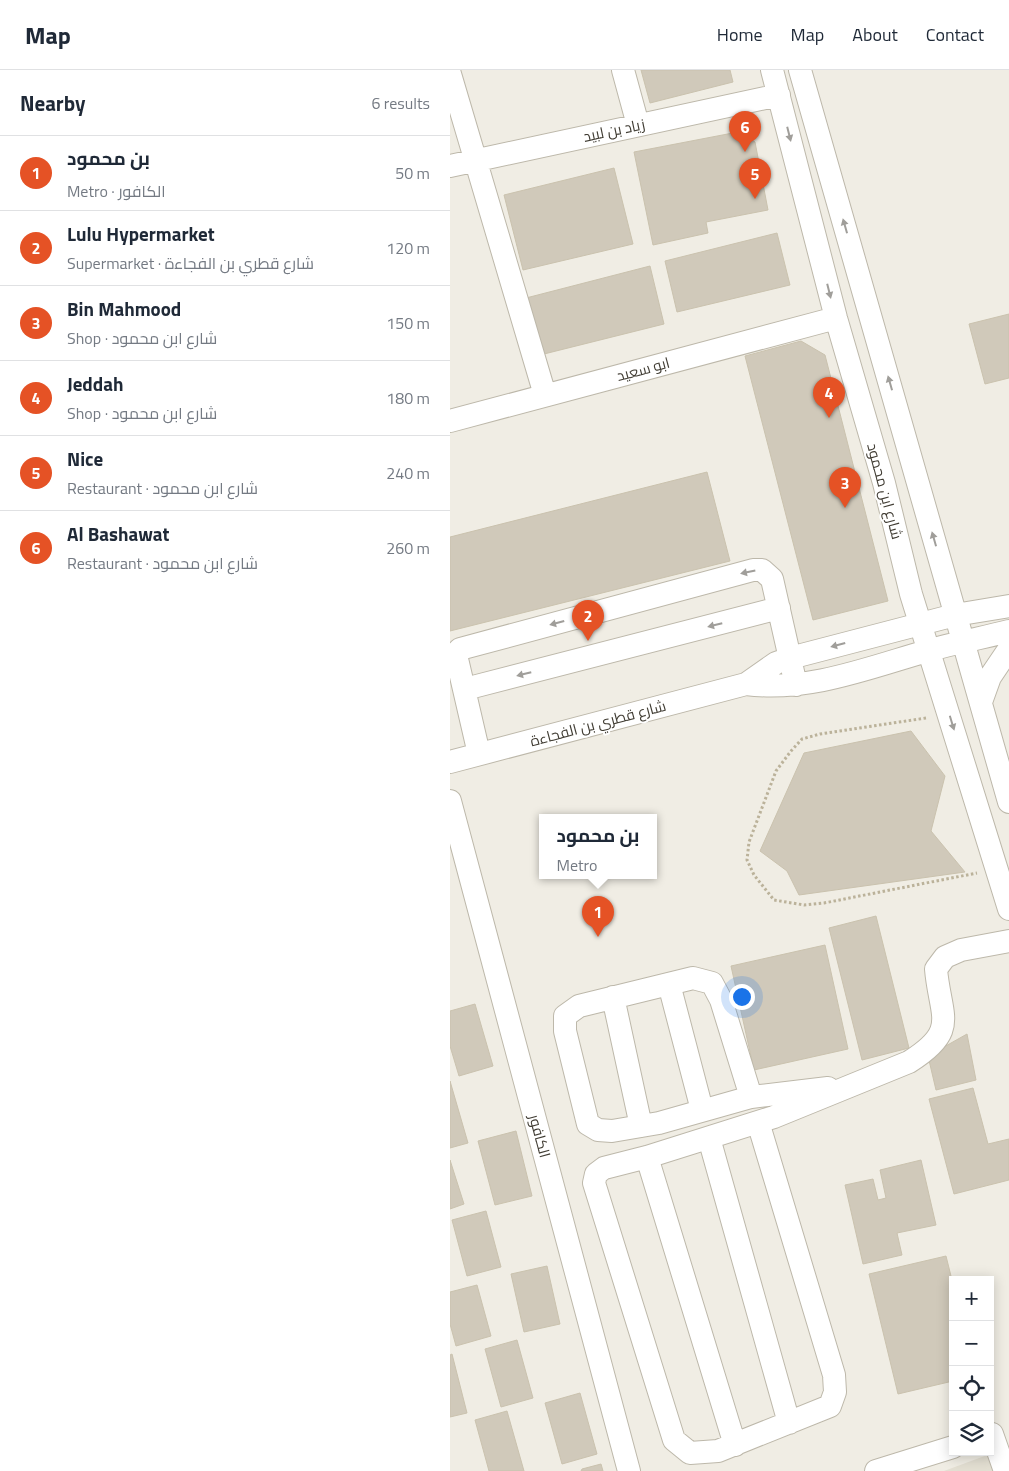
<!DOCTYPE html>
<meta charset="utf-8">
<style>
:root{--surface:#fff;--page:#f2f2f3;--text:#1f2937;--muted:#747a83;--line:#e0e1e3;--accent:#e55225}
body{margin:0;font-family:"Titillium Web",Cairo,sans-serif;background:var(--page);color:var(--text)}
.controls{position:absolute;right:15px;bottom:15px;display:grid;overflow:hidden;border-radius:0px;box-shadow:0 2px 12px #0003}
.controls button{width:45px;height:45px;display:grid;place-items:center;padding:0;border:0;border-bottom:1px solid var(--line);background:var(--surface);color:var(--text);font:25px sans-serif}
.you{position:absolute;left:291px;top:926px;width:18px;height:18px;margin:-12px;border:4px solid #fff;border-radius:50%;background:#1a73e8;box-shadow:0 0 0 8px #1a73e833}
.badge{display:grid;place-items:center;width:32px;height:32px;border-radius:50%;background:var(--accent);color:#fff;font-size:16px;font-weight:700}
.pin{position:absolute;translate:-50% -41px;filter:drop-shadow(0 1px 2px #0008)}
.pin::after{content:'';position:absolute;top:26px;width:18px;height:15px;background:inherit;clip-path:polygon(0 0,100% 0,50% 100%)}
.popup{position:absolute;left:89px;top:744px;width:118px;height:65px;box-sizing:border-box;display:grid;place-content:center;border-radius:0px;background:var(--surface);filter:drop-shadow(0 1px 4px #0005);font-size:16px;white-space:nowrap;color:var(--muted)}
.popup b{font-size:19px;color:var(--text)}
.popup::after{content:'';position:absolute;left:50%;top:100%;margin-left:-10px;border:10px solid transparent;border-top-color:var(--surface)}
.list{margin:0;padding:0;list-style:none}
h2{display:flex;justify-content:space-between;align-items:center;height:65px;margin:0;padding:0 20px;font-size:21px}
h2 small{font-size:16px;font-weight:400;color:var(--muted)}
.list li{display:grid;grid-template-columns:32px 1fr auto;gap:15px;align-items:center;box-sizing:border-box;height:75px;padding:0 20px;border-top:1px solid var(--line)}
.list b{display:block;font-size:19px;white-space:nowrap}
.list p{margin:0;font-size:16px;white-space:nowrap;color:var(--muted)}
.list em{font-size:16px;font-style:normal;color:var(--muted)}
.icon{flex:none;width:28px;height:28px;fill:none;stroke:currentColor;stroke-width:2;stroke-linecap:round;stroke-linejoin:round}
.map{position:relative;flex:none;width:559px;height:1401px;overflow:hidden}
header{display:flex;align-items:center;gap:30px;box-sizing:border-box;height:70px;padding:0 25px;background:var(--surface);border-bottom:1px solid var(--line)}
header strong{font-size:24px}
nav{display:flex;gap:28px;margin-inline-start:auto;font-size:18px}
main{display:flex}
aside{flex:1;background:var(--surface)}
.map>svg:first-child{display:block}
</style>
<header>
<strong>Map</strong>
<nav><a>Home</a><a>Map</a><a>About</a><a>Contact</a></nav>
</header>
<main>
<aside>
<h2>Nearby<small>6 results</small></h2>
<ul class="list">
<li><span class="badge">1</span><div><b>بن محمود</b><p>Metro · الكافور</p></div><em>50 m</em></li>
<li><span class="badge">2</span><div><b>Lulu Hypermarket</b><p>Supermarket · شارع قطري بن الفجاءة</p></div><em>120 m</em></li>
<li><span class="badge">3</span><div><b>Bin Mahmood</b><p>Shop · شارع ابن محمود</p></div><em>150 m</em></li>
<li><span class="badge">4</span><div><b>Jeddah</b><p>Shop · شارع ابن محمود</p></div><em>180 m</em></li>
<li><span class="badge">5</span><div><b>Nice</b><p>Restaurant · شارع ابن محمود</p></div><em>240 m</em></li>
<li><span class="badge">6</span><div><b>Al Bashawat</b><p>Restaurant · شارع ابن محمود</p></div><em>260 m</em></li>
</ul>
</aside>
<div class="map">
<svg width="559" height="1401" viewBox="0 0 559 1401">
<rect width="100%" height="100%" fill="#f0ede4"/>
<path fill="#e3dfd2" d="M559,1377V1401H494Z"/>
<path fill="#d0c9ba" stroke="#cac2ae" d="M191,0H280L283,12L200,33Z
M288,62L305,72L318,140L256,152L258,163L203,175L184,82Z
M164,98L183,174L73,200L54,125Z
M327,163L340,215L227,242L215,191Z
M200,196L214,254L90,285L76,228Z
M559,244V308L535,314L519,254Z
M351,271L375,285L438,531L363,550L295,286Z
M257,402L280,491L0,561V467Z
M461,661L495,706L481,761L515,802L349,825L337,801L310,781L354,683Z
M426,846L459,978L412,990L379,858Z
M375,875L398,979L304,1000L281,896Z
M25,934L43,996L9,1006L0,976V941Z
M517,964L526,1010L486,1020L478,986Z
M0,1011L18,1073L0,1078Z
M523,1018L538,1074L559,1069V1110L504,1124L479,1029Z
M66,1061L82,1126L45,1135L28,1071Z
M0,1090L14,1134L0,1139Z
M471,1090L486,1155L447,1163L452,1185L413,1194L395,1115L423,1109L428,1130L436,1128L430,1100Z
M36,1141L51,1197L17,1206L2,1150Z
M496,1186L503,1214V1311L448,1324L419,1204Z
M97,1196L110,1254L74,1262L61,1204Z
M27,1215L41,1266L6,1276L0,1254V1222Z
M67,1270L83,1328L51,1337L35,1279Z
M2,1284L17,1343L0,1347V1285Z
M130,1323L147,1384L112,1394L95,1333Z
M57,1341L74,1401H39L25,1350Z
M151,1394L153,1401H131L132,1399Z"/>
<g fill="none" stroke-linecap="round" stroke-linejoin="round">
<g stroke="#bdb8aa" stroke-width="24">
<path id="minor" d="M173,0L188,55
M322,0L386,248L434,413L461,524L559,839
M350,0L559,732
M0,4L95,325
M0,96L329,25
M0,351L386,248
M296,614L326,593L340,588L505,545L559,536
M15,619L329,538
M531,632L540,607L559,579
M29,684L7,589V582L10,579L303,500H312L322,509L346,615
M0,692L296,614C358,622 418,598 477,581C504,573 532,568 559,561
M0,731L179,1401
M219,914L252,1040
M163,927L191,1056
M301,1027L271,930L262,913L243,908L129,936L115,946V961L138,1054L148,1060L162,1061L209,1053L301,1027L378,1018
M308,1052L384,1305L385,1322L380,1336L268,1381L240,1383L224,1370L144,1113L146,1104L154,1098L197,1087L324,1047L459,992C510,960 490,947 486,899L495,887L511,880L559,871
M259,1068L339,1353
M197,1087L285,1375
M542,1364L555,1401
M426,1401L503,1377"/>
</g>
<path stroke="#bbb29a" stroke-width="3" stroke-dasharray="2.5 2.5" stroke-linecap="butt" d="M476,648L370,664L352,669L341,681L326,701L299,772L297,790L304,805L324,830L354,835L374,833L527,803"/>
<use href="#minor" stroke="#fff" stroke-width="22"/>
</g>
<defs><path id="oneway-solid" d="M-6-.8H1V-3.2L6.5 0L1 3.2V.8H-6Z" transform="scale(1.25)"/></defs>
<g fill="#a09e9a">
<use href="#oneway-solid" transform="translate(339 64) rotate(76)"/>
<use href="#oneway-solid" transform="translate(395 156) rotate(-106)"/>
<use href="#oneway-solid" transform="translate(379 221) rotate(76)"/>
<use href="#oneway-solid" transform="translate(440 313) rotate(-106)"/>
<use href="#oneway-solid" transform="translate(484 469) rotate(-106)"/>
<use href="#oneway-solid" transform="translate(298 502) rotate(168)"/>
<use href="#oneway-solid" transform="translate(107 553) rotate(165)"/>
<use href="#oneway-solid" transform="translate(265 555) rotate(166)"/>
<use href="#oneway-solid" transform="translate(388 575) rotate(165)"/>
<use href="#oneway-solid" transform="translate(74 604) rotate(166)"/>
<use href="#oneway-solid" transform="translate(502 653) rotate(73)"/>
</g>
<g text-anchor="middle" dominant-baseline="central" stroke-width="4" stroke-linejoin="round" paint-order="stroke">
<g font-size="15" fill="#413d34" stroke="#fff">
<text transform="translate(164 60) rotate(-12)">زياد بن لبيد</text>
<text transform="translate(193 299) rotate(-15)">ابو سعيد</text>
<text transform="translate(435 421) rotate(75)">شارع ابن محمود</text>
<text transform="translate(148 653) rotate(-15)">شارع قطري بن الفجاءة</text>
<text transform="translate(90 1066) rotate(75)">الكافور</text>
</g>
</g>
</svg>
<div class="controls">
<button>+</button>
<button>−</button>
<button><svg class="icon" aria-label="locate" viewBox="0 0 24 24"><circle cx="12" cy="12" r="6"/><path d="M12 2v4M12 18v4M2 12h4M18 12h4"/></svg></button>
<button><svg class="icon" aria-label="layers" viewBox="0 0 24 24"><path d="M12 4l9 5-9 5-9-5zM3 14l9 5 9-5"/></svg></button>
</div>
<div class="you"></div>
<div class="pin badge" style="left:148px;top:867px">1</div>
<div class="popup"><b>بن محمود</b>Metro</div>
<div class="pin badge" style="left:138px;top:571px">2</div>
<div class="pin badge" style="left:395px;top:438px">3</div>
<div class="pin badge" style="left:379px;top:348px">4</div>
<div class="pin badge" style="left:305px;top:129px">5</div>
<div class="pin badge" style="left:295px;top:82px">6</div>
</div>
</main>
